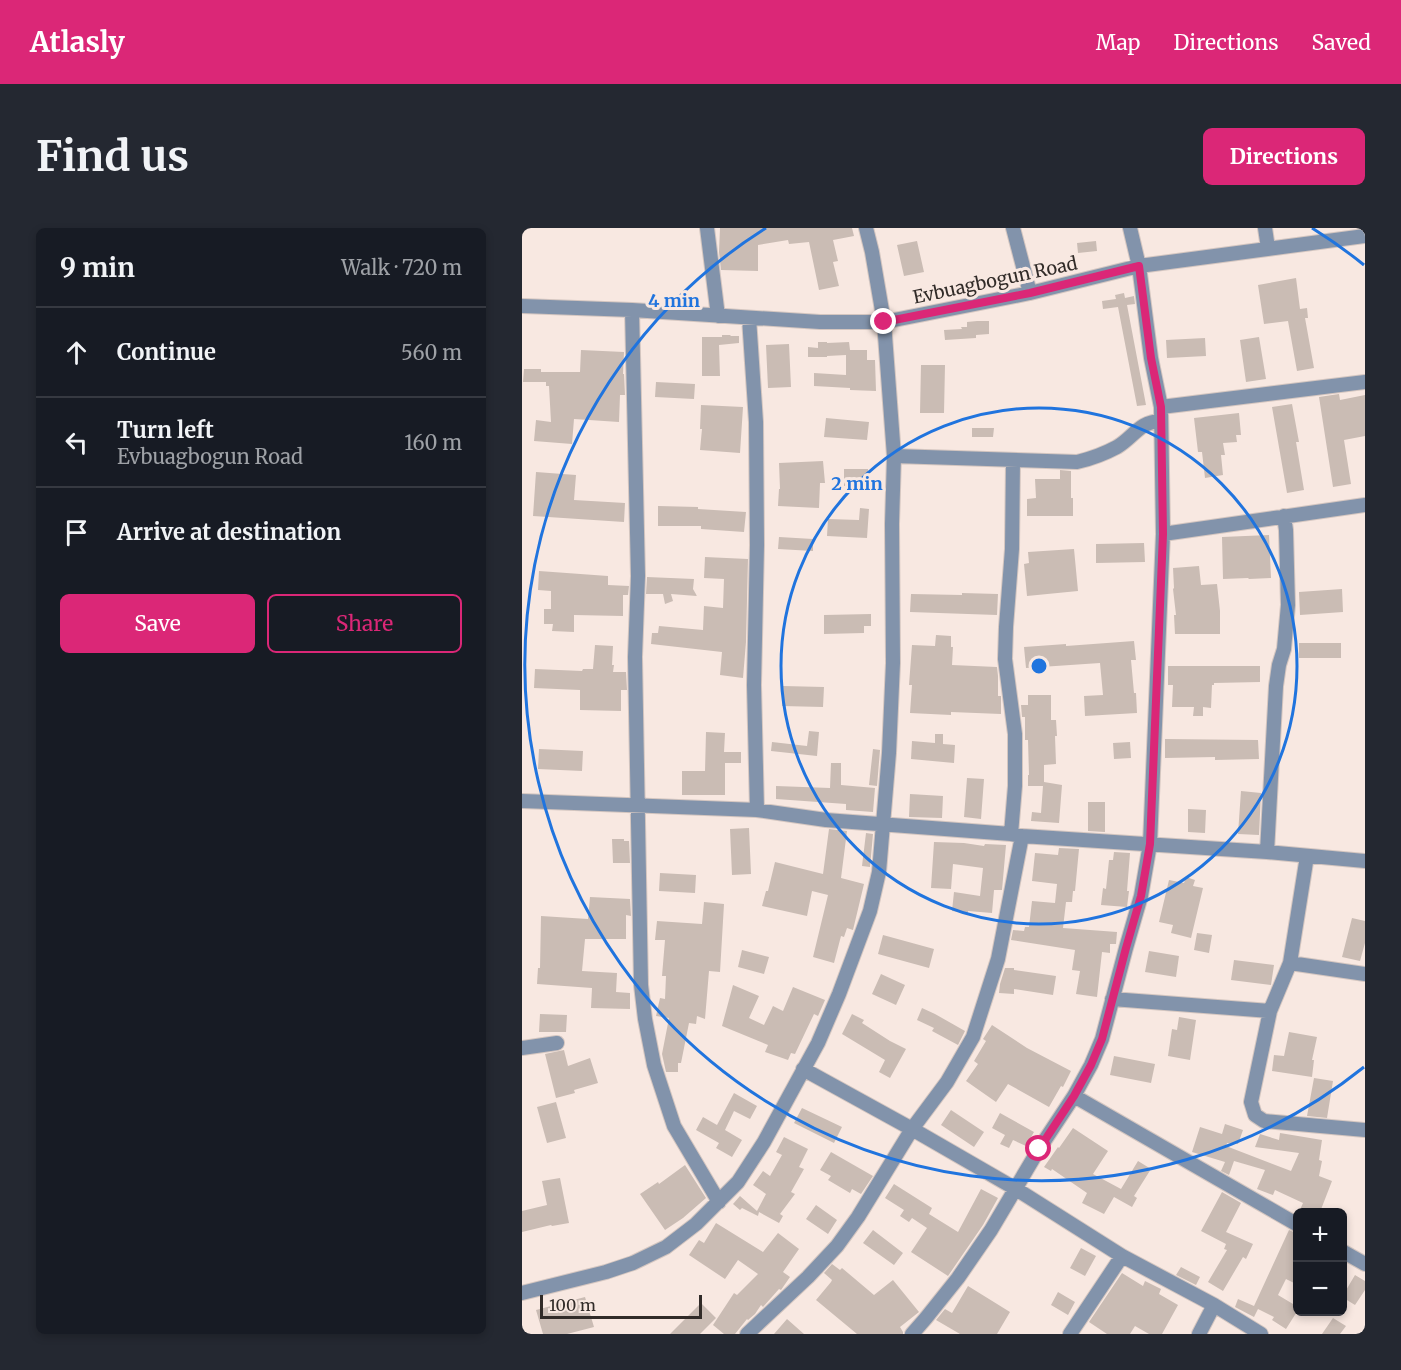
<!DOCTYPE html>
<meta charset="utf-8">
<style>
:root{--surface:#171b24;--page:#242831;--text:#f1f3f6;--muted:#9ea1a6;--line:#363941;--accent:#db2777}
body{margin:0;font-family:Merriweather,serif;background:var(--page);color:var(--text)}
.controls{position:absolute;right:18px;bottom:18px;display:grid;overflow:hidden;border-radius:9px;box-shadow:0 3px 9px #0003}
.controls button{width:54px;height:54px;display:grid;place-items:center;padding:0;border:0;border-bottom:2px solid var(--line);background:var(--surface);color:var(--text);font:30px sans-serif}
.scale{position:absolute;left:18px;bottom:15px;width:162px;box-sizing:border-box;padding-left:6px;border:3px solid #312b28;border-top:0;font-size:16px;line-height:21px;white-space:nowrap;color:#312b28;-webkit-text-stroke:4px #f8e8e1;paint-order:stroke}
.stop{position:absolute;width:18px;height:18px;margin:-14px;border:4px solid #db2777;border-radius:50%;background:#fff}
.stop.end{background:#db2777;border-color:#fff;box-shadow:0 2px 6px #0008}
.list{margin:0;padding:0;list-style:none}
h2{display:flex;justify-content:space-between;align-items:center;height:78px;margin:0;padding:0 24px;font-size:26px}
h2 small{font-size:20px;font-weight:400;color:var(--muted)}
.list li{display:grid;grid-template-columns:39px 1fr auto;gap:18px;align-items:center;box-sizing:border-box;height:90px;padding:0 24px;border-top:2px solid var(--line)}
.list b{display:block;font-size:22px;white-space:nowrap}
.list p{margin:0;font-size:20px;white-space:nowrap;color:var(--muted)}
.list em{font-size:20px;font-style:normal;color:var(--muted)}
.actions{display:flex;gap:12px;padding:18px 24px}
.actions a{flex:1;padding:14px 0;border:2px solid var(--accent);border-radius:9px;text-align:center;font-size:21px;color:var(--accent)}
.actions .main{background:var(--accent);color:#fff}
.icon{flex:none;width:33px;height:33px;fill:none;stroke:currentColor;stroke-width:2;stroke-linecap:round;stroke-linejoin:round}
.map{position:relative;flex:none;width:843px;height:1106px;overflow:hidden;border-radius:9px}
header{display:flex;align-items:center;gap:36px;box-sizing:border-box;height:84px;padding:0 30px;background:var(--accent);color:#fff}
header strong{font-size:28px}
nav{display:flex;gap:33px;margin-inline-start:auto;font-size:21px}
.intro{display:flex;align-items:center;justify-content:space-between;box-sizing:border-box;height:144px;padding:0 36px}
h1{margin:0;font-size:42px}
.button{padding:15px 27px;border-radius:9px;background:var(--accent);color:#fff;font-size:21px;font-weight:700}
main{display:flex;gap:36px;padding:0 36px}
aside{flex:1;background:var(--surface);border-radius:9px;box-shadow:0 3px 9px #0003}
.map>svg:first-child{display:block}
</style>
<header>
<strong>Atlasly</strong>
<nav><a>Map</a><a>Directions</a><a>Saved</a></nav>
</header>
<div class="intro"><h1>Find us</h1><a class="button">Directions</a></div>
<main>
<aside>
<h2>9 min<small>Walk · 720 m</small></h2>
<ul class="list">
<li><svg class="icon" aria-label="ahead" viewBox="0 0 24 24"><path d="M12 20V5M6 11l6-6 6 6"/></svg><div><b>Continue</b></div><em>560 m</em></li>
<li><svg class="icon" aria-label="left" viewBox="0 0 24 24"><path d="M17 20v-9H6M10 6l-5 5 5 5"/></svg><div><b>Turn left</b><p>Evbuagbogun Road</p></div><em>160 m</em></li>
<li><svg class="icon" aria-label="arrive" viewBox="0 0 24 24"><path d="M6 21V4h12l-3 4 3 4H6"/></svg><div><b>Arrive at destination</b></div></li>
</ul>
<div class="actions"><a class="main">Save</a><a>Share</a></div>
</aside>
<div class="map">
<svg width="843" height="1106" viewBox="0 0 843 1106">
<rect width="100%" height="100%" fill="#f8e8e1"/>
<path fill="#cabcb4" d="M198,0H330L332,8L311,12L316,33L311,34L317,58L297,62L287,14L267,16L266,12L236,17V43L199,42L197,24Z
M395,13L402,44L382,48L375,17Z
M574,13L575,23L556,25L555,15Z
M774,50L778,81L785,80L786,90H783L792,140L775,143L766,93L742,96L736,57Z
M602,65L603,70L612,68L613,76L605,77L624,177L615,178L596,79L581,81L580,73L594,71L593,67Z
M455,93H467V106L454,107V110L423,112L422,102L440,101L439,99H445V94Z
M200,107H208L209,108H217V115L197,117L198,148H180V109H200Z
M737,109L744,151L724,154L718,112Z
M683,110L684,128L645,130L644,112Z
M296,114H305V115L327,114L328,122H345V132H353L354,163L328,162V160L292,158V145L324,147V127L305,128V129H286V119L296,120Z
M267,116L269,159L246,160L244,117Z
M59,122L102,124L101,146H102L103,167H98L97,194L52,191L50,216L12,213L14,192L29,194L27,158H24V154H1L2,141H19V144H58Z
M399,137H423L422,185H398Z
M134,154L173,156L172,171L133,169Z
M817,166L818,172L843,167V208L822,212L829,256L811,259L797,169Z
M770,176L777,214H774L782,262L765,265L750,179Z
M179,177L221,179L218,225L178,222L180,201H178Z
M717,185L719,207H714L715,214L701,215L703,227H699L701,247L683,250L680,224H676L672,190Z
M304,190L347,194L345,212L302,209Z
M450,200H472L471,209H450Z
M301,233L303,255H298L297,280L256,278L257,261H258L257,235Z
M322,241H346V258H322Z
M538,242L549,243V270H551V288H505V271L514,270L513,251H538Z
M14,244L54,247L52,272L103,275L102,294L11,288Z
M136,278L176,279V281L224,284L222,304L179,301V298H136Z
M338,280L347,281L345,310L305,308L306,291L337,292Z
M747,307L749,350L727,351L726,350L701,351L700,309Z
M257,309L291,311V323L256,321Z
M622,315L623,334L574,335V316Z
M552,321L556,363L505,368L502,336L507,335L506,324Z
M183,329L226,331L224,414L221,450L198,447L200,424L129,416L130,405H136L137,398L181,402L182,378L201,380L202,351L182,350Z
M677,338L679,357L695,356L698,383V406H653L652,387H654L651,361L652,360L651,340Z
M17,343L86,348V357L107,358L106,367H101V388L52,387V404L30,403L31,396H22V381H29V363L16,362Z
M125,349L172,351L171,361L175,368L149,366L151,373L143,376L141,366H124Z
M820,361L821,384L778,387L777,364Z
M440,365L476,366L475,387L388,384L389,366L440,367Z
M349,386V398H342V405L302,406V387Z
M414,407L429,408V419H431L430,437L475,439L476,448V468H479V486L429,484V487L388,485L390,457H387L390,417L413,418Z
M612,413L614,432H609L612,465H614L615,485L563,488L562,468L581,467L578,435L504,440L502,419L544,416V418Z
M777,415H819V430H777Z
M73,417L91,418L90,437H92L91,444H104L105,462H99V483L58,482V462L12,460L13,441L60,443L61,441H71Z
M646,438H738V454L692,455V457H690L689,480L681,479V488H671L672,479H650L651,457H646Z
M261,458L302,459L301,479L260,478Z
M506,467H529V492H534L535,508H533L534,536L522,537V554L540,557L537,595L509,593L510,584L519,585L521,558H506V547H507L506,512H503V489H500L499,477H506Z
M287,503L297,504L295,528L249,523L250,514L285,518Z
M184,504L203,505L202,524H219V535H203V567H160V543H183Z
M413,506H421V516L433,517L432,535L389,531L390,513L413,515Z
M643,511L736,512L737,531L693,532V529L643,530Z
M608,514L609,530L592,531L591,515Z
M17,521L61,523L60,543L16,541Z
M351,521L358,522L355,558L347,557Z
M309,535H319V557L353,560L351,584L324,582V576L254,571V558L308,560Z
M445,550L462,551L459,591L442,589Z
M719,563L739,565L737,607L716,606Z
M388,566L421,568L420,590L387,589Z
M566,574H583V604L566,603Z
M666,581L684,582L683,605L666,604Z
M227,600L229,646L210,647L208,601Z
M307,601L325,603L319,650L342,656L331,702L325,700L322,709L319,708L312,735L291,729L306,667L290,663L285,688L240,678L244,663H246L253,634L301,646Z
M344,605L351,606L348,639L340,638Z
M90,611H102V613H107L108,635H91Z
M412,614L442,615L462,618L463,616L484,617L480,662H472L470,685L446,683V685L430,683L432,664L458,668L461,640L431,636L429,661L409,660Z
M537,620L557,621L553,663H551L550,674H544L541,700L595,704L594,716H588V725L580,724L575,769L554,766L558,743L550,742L553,722L489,712L491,702L502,703L503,699H507L510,673L533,675L535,656L510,653L513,625L536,627Z
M592,624L608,625L605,663H607L605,679L579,677L581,660L584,661L587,632H591Z
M138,645L174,647L173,665L137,663Z
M664,649L673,652L671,658L681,660L669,710L649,705L651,697L637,694L647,652L662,655Z
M68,669L108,671L109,688L104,687V711H63L60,743L95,745L94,764L108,765V781L69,780L70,760L15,756L16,740H18L19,688L66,691Z
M182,674L202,676L198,744L187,743L183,791L175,788L174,796L167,795L159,835H156V844H144L140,826L147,790L134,788L138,770L143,771L144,748H140L143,712H133L135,693L180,696Z
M830,690L843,693V715L838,733L820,729Z
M675,705L690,707L687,725L672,722Z
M361,707L412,721L407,740L356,726Z
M220,722L247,729L242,746L216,739Z
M627,723L657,728L654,749L623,744Z
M712,732L752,737L749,757L709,752Z
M483,740H492V742L534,748L531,767L492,761V766L477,765L478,756Z
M359,746L383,757L374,777L350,766Z
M211,757L237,768L227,790L242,797L251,778L261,783L271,759L303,772L296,788L292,786L273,826L269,825L266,832L243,824L246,817L200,798Z
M400,780L413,786L443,803L436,817L410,803L412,800L395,792Z
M18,786L45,787L44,804H17Z
M330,786L342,792L340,795L368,813L384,821L368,850L357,844L363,832L320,806Z
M657,789L674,792L668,832L646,828L650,801L655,802Z
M470,797L505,820L549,843L541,859L539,858L527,879L486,856L474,874L444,853L456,836L452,833L464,813L461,811Z
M767,804L795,809L790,832H792L790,849L750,843L752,827L762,828Z
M42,822L46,838L68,830L76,855L52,862L53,865L34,870L23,826Z
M592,828L633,836L629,855L588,847Z
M792,850L811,853L805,890L785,888Z
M212,865L235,878L228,891L212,883L203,902L220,912L210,929L194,920L197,915L174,902L181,889L195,897Z
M34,874L44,910L25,915L15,879Z
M280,880L320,899L312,915L272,895Z
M429,882L462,904L452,919L419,897Z
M478,885L512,904L504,918L491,912L487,920L478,916L483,907L470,900Z
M703,896L721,902L716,916L705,915L704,918L769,943L777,925L733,919L738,906L757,912L758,905L800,912L797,932L800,933L797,948L810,953L798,984H777L781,975L753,962L751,967L735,961L743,942L712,933L707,947L699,943L703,934L670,924L678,899L700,906Z
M551,900L586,923L571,946L599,961L616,933L629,941L612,968L615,970L610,979L592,969L582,986L560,975L565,965L530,941L529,943L522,939L536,919L537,920Z
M262,909L286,921L277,939L282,941L269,964L273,966L258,986L261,988L257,995L237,984L236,988L220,980L218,982L211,976L218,968L235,983L244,966L231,957L241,943L248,948L260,927L254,924Z
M309,924L351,948L339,966L330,961L328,965L306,952L309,948L298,942Z
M163,937L184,970L161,990L143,1002L118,966L136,954L137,956Z
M38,950L47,995L30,998L29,997L0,1004V983L25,977L20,953Z
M372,956L410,980L407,986L436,1004L459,961L476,970L461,997L426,1048L389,1024L405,1000L390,990L387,994L378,988L382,982L363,970Z
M700,964L719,975L704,1004L731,1016L724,1031L721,1029L701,1063L686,1054L705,1022L702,1021L704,1016L679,1003Z
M294,977L315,992L306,1006L284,991Z
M194,995L241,1024L256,1005L277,1021L261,1044L268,1049L259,1062L257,1061L241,1079L239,1077L233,1086L226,1092L225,1091L213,1106H202L191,1097L212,1065L215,1067L236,1046L216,1032L203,1051L167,1027L177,1012L182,1015Z
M351,1002L381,1025L372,1037L341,1015Z
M767,1002L776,1006V1057L764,1051L756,1067L776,1079V1082L764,1101L750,1092L752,1089L736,1081L732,1089L713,1079L716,1071L732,1078Z
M559,1020L574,1028L563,1048L548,1040Z
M310,1036L318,1042L320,1040L352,1067L371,1052L397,1084L378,1099L381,1104V1106H335L294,1072L309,1054L310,1052L302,1045Z
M659,1039L678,1049L674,1057L654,1047Z
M600,1045L621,1058L623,1053L639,1061L637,1066L656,1077L640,1106H627L613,1098L608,1106H585L567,1094Z
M833,1047L843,1053V1062L833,1077L820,1069Z
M446,1058L488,1084L475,1106H438L414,1092L423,1081L430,1085Z
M536,1064L553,1074L546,1087L529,1077Z
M63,1069L72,1099L45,1106H21L14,1082Z
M179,1075L194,1090L178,1106H148Z
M811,1090L824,1098L818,1106H800Z
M265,1091L282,1106H252Z"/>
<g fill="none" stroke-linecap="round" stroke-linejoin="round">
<g stroke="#d4c6c0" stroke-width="16">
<path id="minor" d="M185,0L196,88
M491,0L508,65
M743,0L746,20
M0,78L110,82L298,94H362L508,65L617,38L843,8
M110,82L116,348L113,429L119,757L123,791L132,837L152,898L197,974
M227,90L234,194L235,317L232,457L235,582
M639,179L843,154
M372,228L555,234C568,231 582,226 595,219C612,209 617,194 638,193
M641,306L843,277
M0,573L235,582L304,592L489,606L500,608L745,624L843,633
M489,606L493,558V506L483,431L484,399L490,321L491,232
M745,624L754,458L757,437L762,421L766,377L764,302L762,288
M768,735L843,746
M590,771L748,783L768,735L785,628
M748,783L729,874L733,887L742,893L843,902
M0,820L35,815
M281,841L390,901L494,961L600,1028L692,1077L739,1106
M552,868L776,997
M820,1023L843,1036
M0,1065L84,1044L111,1035L144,1019L174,996L216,954L242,914L296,815L317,766L348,683L357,644L367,525L371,435L370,296L372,228L362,94L350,24L344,0
M225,1106L286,1049L315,1018L336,989L390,901L425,854L451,809L476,731L500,608
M390,1106L404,1090L436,1050L469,1002L517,921L552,868L569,837L580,811L604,720L619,668L628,616L641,306L639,179L629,130L617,38L608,0
M548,1106L600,1028
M677,1106L692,1077"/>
</g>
<use href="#minor" stroke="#8293ab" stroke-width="14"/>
</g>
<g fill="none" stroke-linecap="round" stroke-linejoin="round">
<path stroke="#db2777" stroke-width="8" d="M362,94L508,65L617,38L629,130L639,179L641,306L628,616L619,668L604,720L580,811L569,837L552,868L517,921"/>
</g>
<g fill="none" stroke="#2074de" stroke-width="3">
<circle cx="517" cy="438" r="258"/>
<path d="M842 839A516 516 0 1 1 244 0M790 0A516 516 0 0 1 842 37"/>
</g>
<g text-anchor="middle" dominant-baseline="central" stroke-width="6" stroke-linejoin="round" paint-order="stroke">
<g font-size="18" fill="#312b28" stroke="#f8e8e1">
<text transform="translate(473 52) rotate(-12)">Evbuagbogun Road</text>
</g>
</g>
<circle cx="517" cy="438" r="9" fill="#2074de" stroke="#f8e8e1" stroke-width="3"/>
<g font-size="18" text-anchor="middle" font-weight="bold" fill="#2074de" stroke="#f8e8e1" stroke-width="6" stroke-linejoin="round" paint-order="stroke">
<text x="152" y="79">4 min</text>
<text x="335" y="262">2 min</text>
</g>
</svg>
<div class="controls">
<button>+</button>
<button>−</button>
</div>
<div class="scale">100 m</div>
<div class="stop" style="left:517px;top:921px"></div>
<div class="stop end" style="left:362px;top:94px"></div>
</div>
</main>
